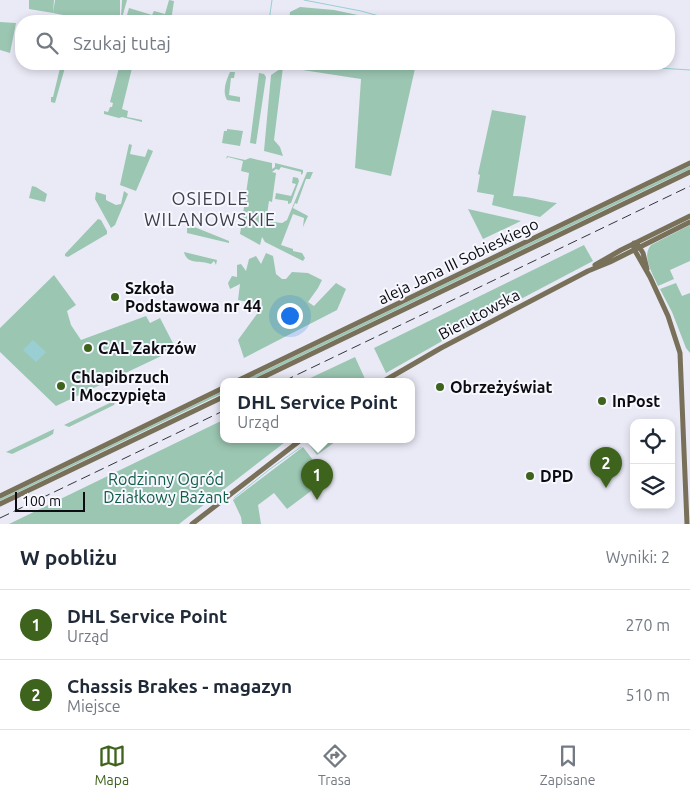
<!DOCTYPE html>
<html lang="pl">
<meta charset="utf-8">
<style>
:root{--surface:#fff;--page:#f6f6f7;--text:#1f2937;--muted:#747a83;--line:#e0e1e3;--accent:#3e631c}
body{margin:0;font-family:Ubuntu,sans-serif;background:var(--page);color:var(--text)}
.controls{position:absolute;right:15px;bottom:15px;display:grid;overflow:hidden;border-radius:10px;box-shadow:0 2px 8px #0003}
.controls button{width:45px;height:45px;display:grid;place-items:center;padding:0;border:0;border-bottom:1px solid var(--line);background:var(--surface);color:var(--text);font:25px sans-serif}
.scale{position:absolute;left:15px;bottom:12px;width:70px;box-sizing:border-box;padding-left:5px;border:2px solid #0c0c10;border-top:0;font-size:14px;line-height:18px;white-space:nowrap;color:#0c0c10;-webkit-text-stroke:4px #f7f7ff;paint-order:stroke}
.you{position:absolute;left:289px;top:315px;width:18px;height:18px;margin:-12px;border:4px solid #fff;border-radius:50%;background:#1a73e8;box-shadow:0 0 0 8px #1a73e833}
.badge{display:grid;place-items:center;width:32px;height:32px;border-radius:50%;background:var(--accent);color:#fff;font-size:16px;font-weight:700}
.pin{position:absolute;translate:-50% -41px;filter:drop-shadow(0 1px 2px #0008)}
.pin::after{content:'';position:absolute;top:26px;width:18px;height:15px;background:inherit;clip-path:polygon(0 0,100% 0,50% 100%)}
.popup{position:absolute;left:220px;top:378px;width:195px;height:65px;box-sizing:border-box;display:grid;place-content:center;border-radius:10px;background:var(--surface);filter:drop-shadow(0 1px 4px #0005);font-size:16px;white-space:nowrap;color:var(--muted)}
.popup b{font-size:19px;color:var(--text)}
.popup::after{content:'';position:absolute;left:50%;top:100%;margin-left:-10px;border:10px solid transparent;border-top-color:var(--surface)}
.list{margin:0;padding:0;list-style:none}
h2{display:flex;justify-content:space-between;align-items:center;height:65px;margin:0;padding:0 20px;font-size:21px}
h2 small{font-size:16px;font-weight:400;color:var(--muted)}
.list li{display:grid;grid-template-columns:32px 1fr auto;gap:15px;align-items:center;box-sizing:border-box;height:70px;padding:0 20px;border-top:1px solid var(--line)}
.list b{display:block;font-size:19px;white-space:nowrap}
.list p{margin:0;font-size:16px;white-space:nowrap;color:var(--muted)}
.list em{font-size:16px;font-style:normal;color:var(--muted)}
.icon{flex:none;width:28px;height:28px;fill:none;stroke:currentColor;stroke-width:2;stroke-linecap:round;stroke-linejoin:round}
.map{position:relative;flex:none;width:690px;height:524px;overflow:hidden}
.search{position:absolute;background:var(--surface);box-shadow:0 2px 8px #0003;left:15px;right:15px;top:15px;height:55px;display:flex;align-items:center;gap:12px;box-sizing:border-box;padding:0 18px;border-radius:20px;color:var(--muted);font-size:19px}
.sheet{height:205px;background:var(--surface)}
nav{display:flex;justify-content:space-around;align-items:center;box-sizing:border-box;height:70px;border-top:1px solid var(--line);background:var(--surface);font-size:14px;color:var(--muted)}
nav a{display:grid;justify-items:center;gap:2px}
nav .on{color:var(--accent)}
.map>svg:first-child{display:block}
</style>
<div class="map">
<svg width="690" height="524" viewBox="0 0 690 524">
<rect width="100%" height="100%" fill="#e9eaf6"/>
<path fill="#9bc6b2" d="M29,0H54L53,13L29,9Z
M55,0H120V15L68,16L121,17L122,0H127L122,18L77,19L74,21H67L68,16L53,13Z
M169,0L174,1L171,21H166V19L145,18L144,21L139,20L138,21H131L133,16L127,15L129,8L152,15L154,11L165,14Z
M300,7L334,10L386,21H289L290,12Z
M0,22L16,23L10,53L0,50Z
M61,64H66L55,103L51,102V97H53Z
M120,64H133L122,109L128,111L127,117L142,120V122L122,117L119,118L104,114V111L108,112L110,107H112L113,103L110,102Z
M283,64H416L391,176L355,168L361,79L283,67L274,140L280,147L283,156L264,151L271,75L283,67Z
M230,72H235L234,78H231L229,95L240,97V102L227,100C222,91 226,81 230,72Z
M259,73L264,74L266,77L256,144L250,143Z
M492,110L526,116L513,196C529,196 541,201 557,203L540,217L492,205L494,195L477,192L480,175L478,174Z
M227,129L243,131L240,146L222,143L224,131H227Z
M129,144L132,145L130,154L145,157L148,149L153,151L136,191L120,185Z
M227,156L245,160L250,158L272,163V169L275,167V163L303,170V173L301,175V172L281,167L279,170L276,169L272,172L276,173L272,202L269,201L266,221L282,223L287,220L307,172H313L310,179H306L297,204L295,203L293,208L308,216L303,227L304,218L293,214L281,245L293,249V251L302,253L305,258L303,261L265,242L262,237L260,245L240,234L249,173L241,171L243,161L228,157L226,159Z
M690,166V169L656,185L249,381H243Z
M293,177L298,178L299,181L291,203L288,204V201L275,199L276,193L291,196L296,184L292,183Z
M32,186L36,187L47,194L45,202L29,198Z
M124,191L128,194L115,225L111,228L95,199L96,192L106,195V200L116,205L121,204Z
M468,209L521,221L483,239Z
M98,219L101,220L107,231V234L68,257L65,256V254Z
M187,224L229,241V243L187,233Z
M690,225V261L670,270L674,279L658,286C653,274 641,256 651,245Z
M584,245L593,261L458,332L386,373L374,348Z
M184,252L217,260L216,265L214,261L211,264C200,260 187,265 184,252Z
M266,253L273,256L276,274L282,279H286L292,272L308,273L322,280L318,288L308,302L314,306L336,283L346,289L337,310L244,358L238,340L257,314L248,302L238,300L240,284L230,289L228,283L232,276L237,277V265L241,264L246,271L249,259L256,256L261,264Z
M54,275L76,305L67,311L71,325L81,340L146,316L150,323L160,318L176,349L56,406L0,352V328Z
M676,283L682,296L690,293V353L686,348L672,312L660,289Z
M355,357L366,381H304Z
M223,391V393L0,501V499Z
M116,400L114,405L69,427L64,425Z
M223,420V439H289L179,524H9Z
M54,429L53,434L48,437L12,454L6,452Z
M314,439H339L317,455L308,443Z
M303,447L316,464V467H313L315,488L287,509L274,493L258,505L261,524H242L241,517L233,500Z"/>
<path fill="#99ced3" d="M33,340L46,352L36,362L23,350Z"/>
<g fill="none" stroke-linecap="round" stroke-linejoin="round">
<path stroke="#99ced3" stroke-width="1" d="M304,0L361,11L397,21H409
M269,21L272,0
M596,64L690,70
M263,68L264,64
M308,442L312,439
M234,498L270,469L301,447"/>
<path stroke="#787058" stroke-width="5" d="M634,243V249L650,277L668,316L680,353L687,524
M638,245L643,253L647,269
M595,265L621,250L690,216
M237,381L690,163
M255,381L690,172
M384,381L441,348L588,271L610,262L690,222
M0,496L223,388
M0,504L223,397
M192,524L302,439"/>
<path stroke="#35353b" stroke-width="1" stroke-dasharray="10 5" stroke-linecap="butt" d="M284,381L690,186
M0,518L223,411"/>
</g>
<g fill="#3e631c" stroke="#f7f7ff" stroke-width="2">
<circle cx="115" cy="297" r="5"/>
<circle cx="88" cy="348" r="5"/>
<circle cx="61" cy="386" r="5"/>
<circle cx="440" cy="387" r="5"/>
<circle cx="602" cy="401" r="5"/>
<circle cx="530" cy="476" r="5"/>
</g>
<g text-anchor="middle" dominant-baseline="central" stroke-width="4" stroke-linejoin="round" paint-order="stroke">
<g font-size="16" fill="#0c0c10" stroke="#f7f7ff">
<text transform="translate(458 261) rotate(-26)">aleja Jana III Sobieskiego</text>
<text transform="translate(479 314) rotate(-28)">Bierutowska</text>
</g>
<g font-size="16" font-weight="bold" fill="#0c0c10" stroke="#f7f7ff" text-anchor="start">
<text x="125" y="288">Szkoła<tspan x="125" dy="18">Podstawowa nr 44</tspan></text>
<text x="98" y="348">CAL Zakrzów</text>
<text x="71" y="377">Chlapibrzuch<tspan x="71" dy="18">i Moczypięta</tspan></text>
<text x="450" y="387">Obrzeżyświat</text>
<text x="612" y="401">InPost</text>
<text x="540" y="476">DPD</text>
</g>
<g font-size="16" fill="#0f5e43" stroke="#f7f7ff">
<text x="166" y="479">Rodzinny Ogród<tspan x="166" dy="18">Działkowy Bażant</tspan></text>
</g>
<g font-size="18" letter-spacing="1" fill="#3e3f48" stroke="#f7f7ff">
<text x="210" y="198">OSIEDLE<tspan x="210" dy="21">WILANOWSKIE</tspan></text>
</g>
</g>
</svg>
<div class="controls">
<button><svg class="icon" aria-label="locate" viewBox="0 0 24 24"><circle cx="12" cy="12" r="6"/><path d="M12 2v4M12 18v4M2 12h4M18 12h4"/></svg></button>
<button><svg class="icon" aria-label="layers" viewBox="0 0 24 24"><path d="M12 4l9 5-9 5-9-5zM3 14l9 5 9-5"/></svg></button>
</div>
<div class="scale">100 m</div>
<div class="you"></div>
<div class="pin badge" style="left:317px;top:500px">1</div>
<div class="popup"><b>DHL Service Point</b>Urząd</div>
<div class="pin badge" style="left:606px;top:488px">2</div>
<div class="search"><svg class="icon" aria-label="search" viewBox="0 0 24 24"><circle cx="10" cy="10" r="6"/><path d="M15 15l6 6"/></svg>Szukaj tutaj</div>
</div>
<section class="sheet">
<h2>W pobliżu<small>Wyniki: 2</small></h2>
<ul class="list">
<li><span class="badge">1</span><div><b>DHL Service Point</b><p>Urząd</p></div><em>270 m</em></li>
<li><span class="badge">2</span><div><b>Chassis Brakes - magazyn</b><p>Miejsce</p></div><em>510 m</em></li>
</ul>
</section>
<nav>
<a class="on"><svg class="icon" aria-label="map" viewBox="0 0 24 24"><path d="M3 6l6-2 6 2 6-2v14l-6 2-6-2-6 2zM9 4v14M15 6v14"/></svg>Mapa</a>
<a><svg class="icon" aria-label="directions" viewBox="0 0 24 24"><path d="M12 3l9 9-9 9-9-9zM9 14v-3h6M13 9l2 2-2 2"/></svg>Trasa</a>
<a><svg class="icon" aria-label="saved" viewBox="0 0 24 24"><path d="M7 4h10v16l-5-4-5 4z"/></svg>Zapisane</a>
</nav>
